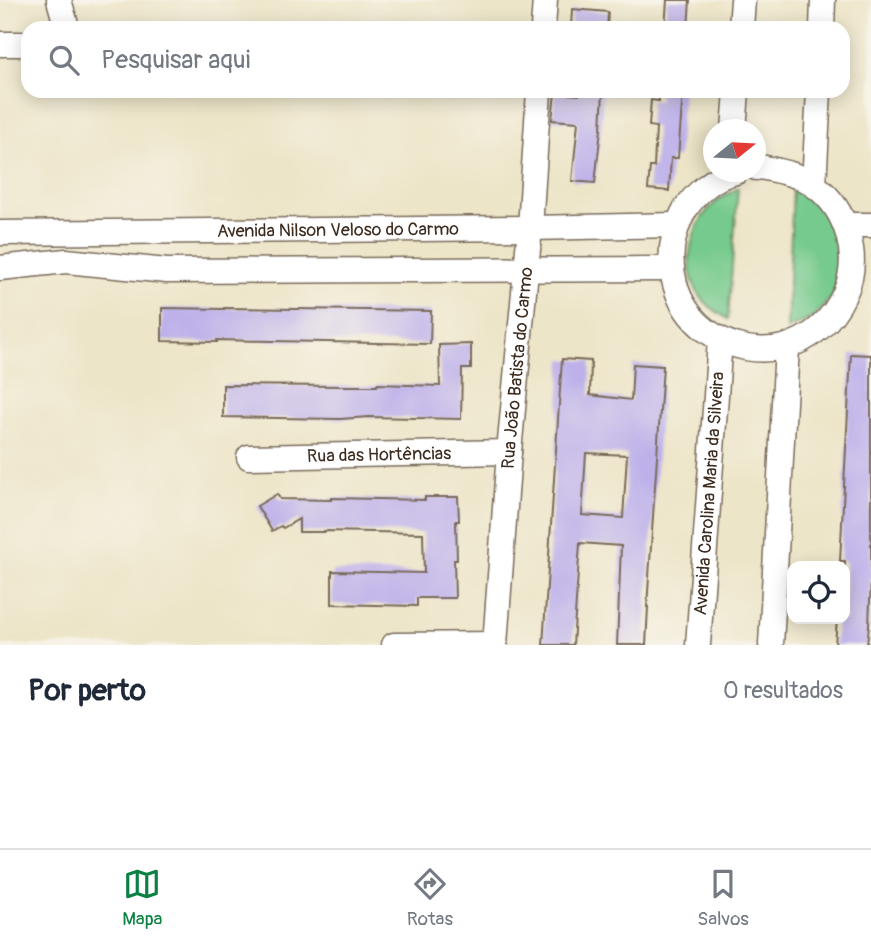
<!DOCTYPE html>
<html lang="pt">
<meta charset="utf-8">
<style>
:root{--surface:#fff;--page:#f6f6f7;--text:#1f2937;--muted:#747a83;--line:#e0e1e3;--accent:#0b8043}
body{margin:0;font-family:Pangolin,sans-serif;background:var(--page);color:var(--text)}
.controls{position:absolute;right:21px;bottom:21px;display:grid;overflow:hidden;border-radius:14px;box-shadow:0 4px 18px #0003}
.controls button{width:63px;height:63px;display:grid;place-items:center;padding:0;border:0;border-bottom:2px solid var(--line);background:var(--surface);color:var(--text);font:35px sans-serif}
.compass{position:absolute;left:703px;top:119px;width:63px;height:63px;border-radius:50%;background:var(--surface);box-shadow:0 4px 18px #0003;rotate:72deg}
.list{margin:0;padding:0;list-style:none}
h2{display:flex;justify-content:space-between;align-items:center;height:91px;margin:0;padding:0 28px;font-size:30px}
h2 small{font-size:23px;font-weight:400;color:var(--muted)}
.icon{flex:none;width:38px;height:38px;fill:none;stroke:currentColor;stroke-width:2;stroke-linecap:round;stroke-linejoin:round}
.map{position:relative;flex:none;width:871px;height:645px;overflow:hidden}
.search{position:absolute;background:var(--surface);box-shadow:0 4px 18px #0003;left:21px;right:21px;top:21px;height:77px;display:flex;align-items:center;gap:18px;box-sizing:border-box;padding:0 24px;border-radius:21px;color:var(--muted);font-size:26px}
.sheet{height:203px;background:var(--surface)}
nav{display:flex;justify-content:space-around;align-items:center;box-sizing:border-box;height:98px;border-top:2px solid var(--line);background:var(--surface);font-size:19px;color:var(--muted)}
nav a{display:grid;justify-items:center;gap:4px}
nav .on{color:var(--accent)}
.map>svg:first-child{display:block}
</style>
<div class="map">
<svg width="871" height="645" viewBox="0 0 871 645">
<rect width="100%" height="100%" fill="#f7f3e8"/>
<filter id="ink" filterUnits="userSpaceOnUse"><feTurbulence type="fractalNoise" baseFrequency=".0143" numOctaves="2"/><feDisplacementMap in="SourceGraphic" scale="14" xChannelSelector="R" yChannelSelector="G"/><feConvolveMatrix kernelMatrix="1 2 1 2 8 2 1 2 1" color-interpolation-filters="sRGB"/></filter>
<filter id="wash" filterUnits="userSpaceOnUse"><feTurbulence type="fractalNoise" baseFrequency=".00686" numOctaves="4" result="noise"/><feDisplacementMap in="SourceGraphic" scale="28" xChannelSelector="R" yChannelSelector="G"/><feGaussianBlur stdDeviation="1.57" result="paint"/><feColorMatrix in="noise" values="0 0 0 0 0 0 0 0 0 0 0 0 0 0 0 0 0 1.4 0 .05"/><feComposite in="paint" operator="in"/></filter>
<g filter="url(#wash)">
<rect width="100%" height="100%" fill="#ede5c8"/>
<path fill="#76ca8d" stroke="#587a56" stroke-width="2" d="M793,186L822,207L836,234L844,258L832,297L813,318L787,329Z
M738,188L728,319C715,311 703,303 696,289C682,262 692,223 715,203C721,197 730,193 738,188Z"/>
<g id="blocks">
<path fill="#beb1ea" fill-rule="evenodd" d="M667,0H690L688,28H665Z
M572,9L608,12L607,28H571Z
M580,91H603L601,129L595,183L572,181L578,122L552,120L555,93L579,95Z
M659,91H683L678,158H671L669,191L648,189L650,167H654L656,127L649,126L651,100L659,101Z
M162,308L224,309V308L431,311L430,344L217,340V342L162,341Z
M471,344V369H462L461,419L369,417L340,419L223,417V385L345,386H377V384L440,386L439,345Z
M851,354L871,355V577L869,625L867,645H835L837,619H845V561H840Z
M562,359L591,361L590,395L631,400L633,364L663,366L647,607H648L646,645H617L621,546L580,543L573,645H543ZM586,453L627,455L623,518L582,515Z
M277,494L280,499L331,500V498L425,500V497H458L459,521H456L457,560H454L455,598H417V606L332,604V571L424,573L423,533L324,531V532H299V519L283,528L281,526L272,531L257,506Z"/>
</g>
</g>
<g filter="url(#ink)">
<use href="#blocks" fill-opacity="0" stroke="#796b5a" stroke-width="2"/>
<g fill="none" stroke-linecap="round" stroke-linejoin="round">
<g stroke="#796b5a" stroke-width="27">
<g id="street">
<path d="M59,0L67,28"/>
<path d="M543,28L545,0"/>
<path d="M741,28L743,0"/>
<path d="M822,28L823,0"/>
<path d="M0,44H28"/>
<path d="M734,130L737,91"/>
<path d="M736,172C714,176 694,194 683,213C671,236 668,259 675,284C680,303 691,319 707,331C756,366 818,350 844,295C862,258 847,209 815,186C799,174 779,171 760,167L756,168"/>
<path d="M814,185L819,91"/>
<path d="M845,225H871"/>
<path id="s1" d="M0,233L530,228L677,225"/>
<path d="M0,268L66,261L167,271L671,269"/>
<path id="s2" d="M249,457L509,452"/>
<path d="M394,645L495,644"/>
<path id="s3" d="M495,645L509,452L530,228L539,91"/>
<path id="s4" d="M698,645L720,340"/>
<path d="M771,645L787,347"/>
</g>
</g>
<use href="#street" stroke="#fff" stroke-width="24"/>
</g>
</g>
<g text-anchor="middle" dominant-baseline="central" stroke-width="5" stroke-linejoin="round" paint-order="stroke">
<g font-size="18" fill="#3b2a1e" stroke="#f7f3e8">
<text stroke="none"><textPath href="#s1" startOffset="338">Avenida Nilson Veloso do Carmo</textPath></text>
<text stroke="none"><textPath href="#s3" startOffset="278">Rua João Batista do Carmo</textPath></text>
<text stroke="none"><textPath href="#s2" startOffset="130">Rua das Hortências</textPath></text>
<text stroke="none"><textPath href="#s4" startOffset="152">Avenida Carolina Maria da Silveira</textPath></text>
</g>
</g>
</svg>
<div class="controls">
<button><svg class="icon" aria-label="locate" viewBox="0 0 24 24"><circle cx="12" cy="12" r="6"/><path d="M12 2v4M12 18v4M2 12h4M18 12h4"/></svg></button>
</div>
<svg class="compass" viewBox="-18 -18 36 36"><path d="M0-13l5 13h-10z" fill="#e53935"/><path d="M0 13l5-13h-10z" fill="#747a83"/></svg>
<div class="search"><svg class="icon" aria-label="search" viewBox="0 0 24 24"><circle cx="10" cy="10" r="6"/><path d="M15 15l6 6"/></svg>Pesquisar aqui</div>
</div>
<section class="sheet">
<h2>Por perto<small>0 resultados</small></h2>
<ul class="list">
</ul>
</section>
<nav>
<a class="on"><svg class="icon" aria-label="map" viewBox="0 0 24 24"><path d="M3 6l6-2 6 2 6-2v14l-6 2-6-2-6 2zM9 4v14M15 6v14"/></svg>Mapa</a>
<a><svg class="icon" aria-label="directions" viewBox="0 0 24 24"><path d="M12 3l9 9-9 9-9-9zM9 14v-3h6M13 9l2 2-2 2"/></svg>Rotas</a>
<a><svg class="icon" aria-label="saved" viewBox="0 0 24 24"><path d="M7 4h10v16l-5-4-5 4z"/></svg>Salvos</a>
</nav>
